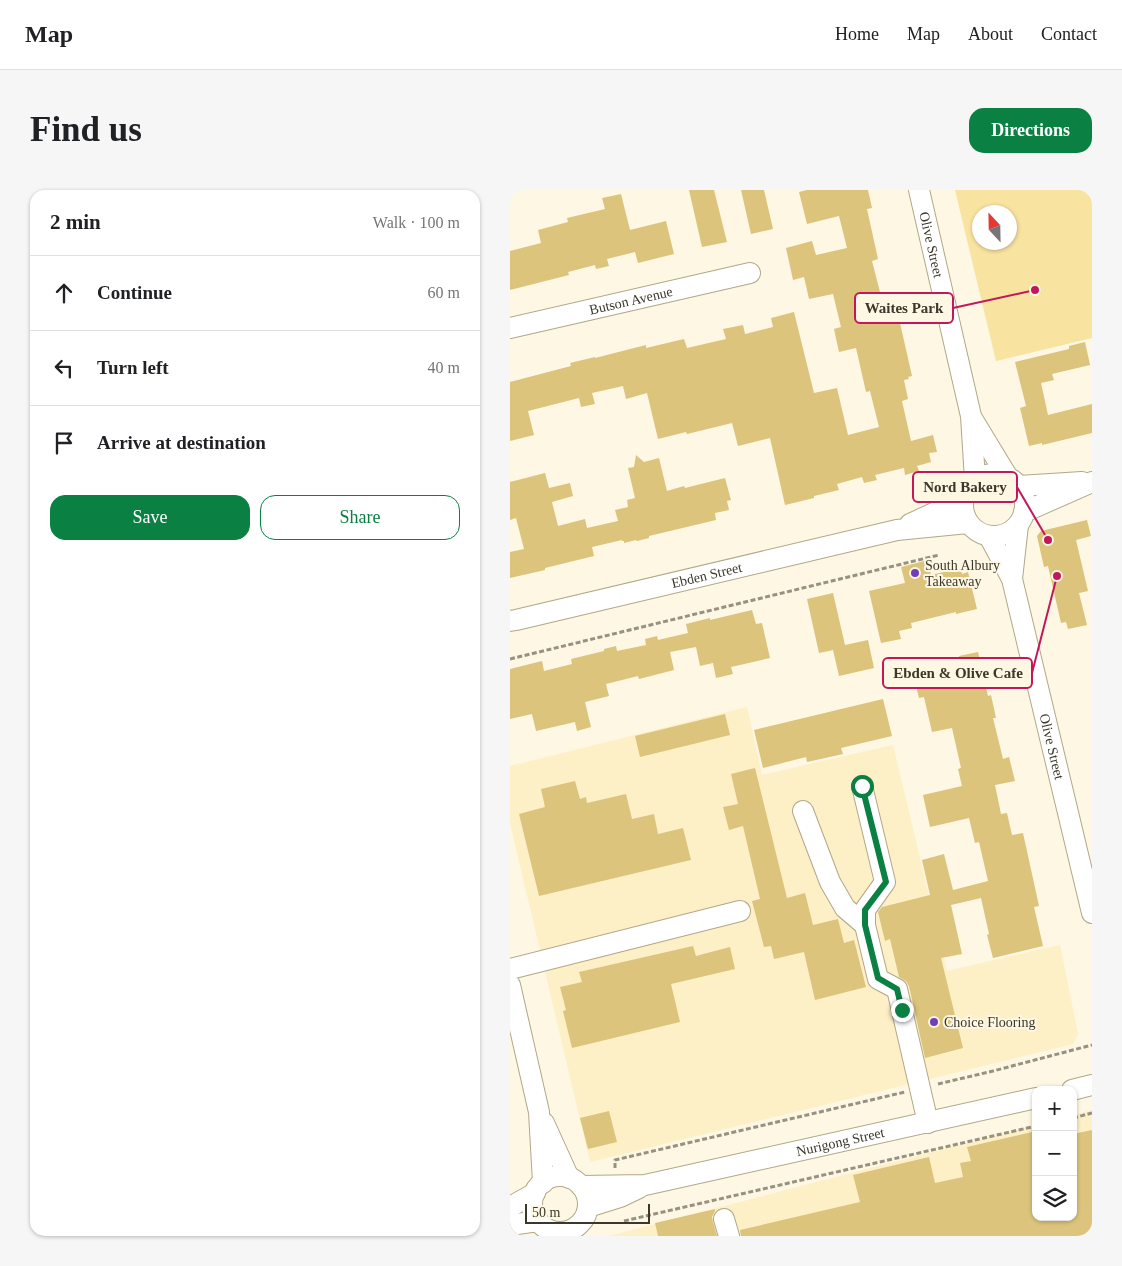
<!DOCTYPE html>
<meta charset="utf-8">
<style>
:root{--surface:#fff;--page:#f6f6f6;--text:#202124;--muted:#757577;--line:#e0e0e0;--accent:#0b8043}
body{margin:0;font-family:"Times New Roman",serif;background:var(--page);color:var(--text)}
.controls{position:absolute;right:15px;bottom:15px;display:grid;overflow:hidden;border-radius:10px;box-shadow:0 1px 4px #0004}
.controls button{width:45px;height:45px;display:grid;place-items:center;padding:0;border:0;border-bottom:1px solid var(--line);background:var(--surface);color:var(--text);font:25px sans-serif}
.compass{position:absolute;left:462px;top:15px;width:45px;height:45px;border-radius:50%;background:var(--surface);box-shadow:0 1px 4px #0004;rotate:338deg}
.scale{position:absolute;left:15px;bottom:12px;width:125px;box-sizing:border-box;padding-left:5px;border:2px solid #3b372a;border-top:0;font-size:14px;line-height:18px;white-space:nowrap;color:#3b372a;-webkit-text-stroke:4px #fdf7e3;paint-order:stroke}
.stop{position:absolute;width:15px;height:15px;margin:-11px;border:4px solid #0b8043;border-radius:50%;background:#fff}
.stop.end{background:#0b8043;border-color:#fff;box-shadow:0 1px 5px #0008}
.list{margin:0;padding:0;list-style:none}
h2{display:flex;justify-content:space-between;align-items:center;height:65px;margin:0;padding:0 20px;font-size:21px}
h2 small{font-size:16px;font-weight:400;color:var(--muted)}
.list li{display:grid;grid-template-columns:32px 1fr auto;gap:15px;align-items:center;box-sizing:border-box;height:75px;padding:0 20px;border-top:1px solid var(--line)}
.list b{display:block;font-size:19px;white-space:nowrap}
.list em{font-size:16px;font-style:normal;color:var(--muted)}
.actions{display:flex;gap:10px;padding:15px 20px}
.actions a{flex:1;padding:11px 0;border:1px solid var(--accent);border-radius:15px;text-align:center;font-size:18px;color:var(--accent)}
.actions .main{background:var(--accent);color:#fff}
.icon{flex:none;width:28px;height:28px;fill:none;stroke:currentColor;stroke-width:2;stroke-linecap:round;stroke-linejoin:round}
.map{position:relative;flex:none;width:582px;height:1046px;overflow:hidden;border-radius:15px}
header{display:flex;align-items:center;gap:30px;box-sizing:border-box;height:70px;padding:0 25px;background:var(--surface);border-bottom:1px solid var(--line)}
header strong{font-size:24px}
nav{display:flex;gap:28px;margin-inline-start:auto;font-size:18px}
.intro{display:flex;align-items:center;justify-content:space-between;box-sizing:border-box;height:120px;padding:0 30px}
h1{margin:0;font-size:35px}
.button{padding:12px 22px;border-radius:15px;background:var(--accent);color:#fff;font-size:18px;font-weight:700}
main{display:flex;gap:30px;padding:0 30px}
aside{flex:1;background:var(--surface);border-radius:15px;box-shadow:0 1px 4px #0004}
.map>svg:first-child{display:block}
</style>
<header>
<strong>Map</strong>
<nav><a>Home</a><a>Map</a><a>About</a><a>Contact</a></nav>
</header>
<div class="intro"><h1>Find us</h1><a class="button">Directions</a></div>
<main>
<aside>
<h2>2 min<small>Walk · 100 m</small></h2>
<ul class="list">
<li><svg class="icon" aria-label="ahead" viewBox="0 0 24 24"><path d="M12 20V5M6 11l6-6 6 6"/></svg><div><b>Continue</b></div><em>60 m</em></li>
<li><svg class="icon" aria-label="left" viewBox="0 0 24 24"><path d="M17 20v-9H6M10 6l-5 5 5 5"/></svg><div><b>Turn left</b></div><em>40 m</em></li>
<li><svg class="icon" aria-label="arrive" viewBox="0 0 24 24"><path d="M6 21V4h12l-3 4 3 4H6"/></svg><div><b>Arrive at destination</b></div></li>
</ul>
<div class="actions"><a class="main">Save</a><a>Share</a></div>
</aside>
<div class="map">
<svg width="582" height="1046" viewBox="0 0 582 1046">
<rect width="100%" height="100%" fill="#fdf7e3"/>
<path fill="#fdefc6" d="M237,517L252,585L383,555L437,781L550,755L568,844L563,854L80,972L0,633V576Z
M582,920V1046H99L526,935V1027H563V925Z"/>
<path fill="#f9e3a0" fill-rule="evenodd" d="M445,0H582V148L486,171ZM470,22H500V52H470Z"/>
<path fill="#dcc47d" d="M179,0H204L217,52L192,57Z
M231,0H254L263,39L241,44Z
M297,0H358L362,18L357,19L368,69L362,71L371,106L376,105L381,126L388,124L402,186L398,187L399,189L394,190L398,209L392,211L401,251L423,245L427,262L419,263L421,272L407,276L409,281L395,285L394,278L365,285L367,290L354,293L352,287L327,294L329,300L304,306V308L275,315L260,248L228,256L222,233L177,244L176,242L148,249L137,203L116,209L113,196L82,203L85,214L71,217L69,208L18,221L24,245L0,251V192L61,176L60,173L85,167V168L136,155V158L174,149L177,158L216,149L213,139L233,135L235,144L263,137L261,128L284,122L304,203L327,198L338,245L369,237L360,201L356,202L346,158L329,162L324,139L331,137L323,104L299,109L294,87L283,90L276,58L302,51L306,65L337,58L329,26L297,34L289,2Z
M111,4L120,40L156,31L164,64L128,73L125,62L97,69L99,76L86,79L85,75L58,82L59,85L0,100V61L31,53L28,40L58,32L57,28L95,19L92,8Z
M575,152L580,175L542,184L544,190L531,193L538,225L582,214V243L532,255V253L519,256L510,218L516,216L505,172L559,159V156Z
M126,265L134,272L149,268L157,301L174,296L175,298L215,288L221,310L217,311L219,320L205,323L206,330L139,346V348L127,351L126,350L114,353V351H112V350L82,357L84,366L35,378V380L0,388V362L14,359L6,328L0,330V292L35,283L39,298L60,293L63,306L42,312L48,336L75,329L77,338L108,331L105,320L118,317L117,310L125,308L118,278L124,277Z
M577,330L581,346L566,350L578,401L569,403L577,435L558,439L556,432L551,433L538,376L534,377L527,346L531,341Z
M418,370L421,385L451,378L452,384L458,382L467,419L446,424V422L401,433L402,438L389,441L391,449L371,453L359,401L395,393L391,377Z
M323,403L335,455L358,450L364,478L329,486L323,460L309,463L297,409Z
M242,420L246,434L252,433L260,468L221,477L223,484L206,488L203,473L190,476L186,457L160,462L164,480L129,489L128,486L96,494L99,506L75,512L81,537L67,541L65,532L26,541L22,524L0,529V479L32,471L34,481L62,474L61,469L94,461V459L106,456L107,461L136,455L135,449L147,446L148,450L178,443L176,434L200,428V430Z
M468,462L478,506L481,505L486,528H483L493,569L499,567L505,591L485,595L491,624L497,623L502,645L513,643L529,716L524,717L533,756L483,768L477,745L479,744L471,708L441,715L452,764L431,768L453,858L415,868L399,796L396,791L389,787L380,749L375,751L368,722L372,717L420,705L412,670L434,664L443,700L478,691L469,652L465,653L459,628L420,637L413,605L452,596L448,579L451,578L442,538L422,542L414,507L409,508L406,496L413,494L411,486L421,484L419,478L450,471L449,466Z
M373,509L382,546L331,558L333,564L297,572L296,567L253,578L244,540Z
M215,524L220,545L130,567L125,546Z
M245,578L277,708L295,703L303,735L328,729L334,753L344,750L356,797L305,810L294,762L264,769L261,756L254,757L242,711L250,709L233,636L219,640L213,617L228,614L221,584Z
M65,591L70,609L76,607L77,613L116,604L122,629L144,624L148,644L173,638L181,670L29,706L9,624L35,617L31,599Z
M183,756L186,766L220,757L225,779L161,794L170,832L62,858L53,821L56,820L50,797L72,792L69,782Z
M99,921L107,952L78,959L70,928Z
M582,940V1046H231L230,1040L350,1012L343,985L419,967L425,993L453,987L450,973L461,971L457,957L526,941V1027H563V944Z
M205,1019V1021L202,1027L203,1032L207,1046H148L145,1033Z"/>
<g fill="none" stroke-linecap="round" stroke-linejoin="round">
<g stroke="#b2a788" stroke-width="22">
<g id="minor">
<path id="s1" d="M409,0L461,226L465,290"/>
<path id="s2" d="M0,138L240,83"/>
<path d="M463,230L497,286"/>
<circle cx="484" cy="315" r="31"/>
<path d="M509,296L572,292"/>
<path d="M514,322L582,292"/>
<path d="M400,334L454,309"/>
<path id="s3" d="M479,346L502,389L582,723"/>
<path d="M502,389L508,335"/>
<path id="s4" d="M0,431L6,430L387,340L458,333"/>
<path d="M352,596L375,692L355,720V735"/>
<path d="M293,621L320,692L335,718L355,735L368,789L387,799L418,933"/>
<path d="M0,779L230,721"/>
<path d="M0,795L29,922L33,993"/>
<path d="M562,900L582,895"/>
<path d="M34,933L59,988"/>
<circle cx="50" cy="1014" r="28"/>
<path id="s5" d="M71,996L135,995L526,908"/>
<path d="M0,1017L25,1003"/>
<path d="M78,1017L110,1007L129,998"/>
<path d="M214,1029L219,1046"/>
<path d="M0,1035L28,1031"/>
</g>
</g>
<path stroke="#969181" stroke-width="3" stroke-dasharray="5 2.5" stroke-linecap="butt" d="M0,469L429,365
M428,894L483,881L582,855
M563,928L582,923
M105,978V970L395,902
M114,1031L526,936"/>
<use href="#minor" stroke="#fff" stroke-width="20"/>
</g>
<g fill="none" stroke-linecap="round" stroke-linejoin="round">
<path stroke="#0b8043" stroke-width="6" d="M352,596L376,692L355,720V735L368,788L387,799L392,820"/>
</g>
<g fill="#723eb6" stroke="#fdf7e3" stroke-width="2">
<circle cx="405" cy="383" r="5"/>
<circle cx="424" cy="832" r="5"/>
</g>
<g text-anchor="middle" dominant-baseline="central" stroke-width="4" stroke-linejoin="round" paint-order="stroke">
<g font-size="14" fill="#3b372a" stroke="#fdf7e3">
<text stroke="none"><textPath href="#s1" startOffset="56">Olive Street</textPath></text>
<text stroke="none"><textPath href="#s2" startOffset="124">Butson Avenue</textPath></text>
<text stroke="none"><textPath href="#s4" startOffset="202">Ebden Street</textPath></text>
<text stroke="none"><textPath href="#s3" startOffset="221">Olive Street</textPath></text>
<text stroke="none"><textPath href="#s5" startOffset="264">Nurigong Street</textPath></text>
</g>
<g font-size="14" fill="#3b372a" stroke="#fdf7e3" text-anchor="start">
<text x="415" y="375">South Albury<tspan x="415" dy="16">Takeaway</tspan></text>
<text x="434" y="832">Choice Flooring</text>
</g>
</g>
<path fill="none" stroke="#c2185b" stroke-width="2" d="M525 100L443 118M538 350L507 297M547 386L522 483"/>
<g fill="#c2185b" stroke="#fdf7e3" stroke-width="2">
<circle cx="525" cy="100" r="5"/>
<circle cx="538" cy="350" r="5"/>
<circle cx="547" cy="386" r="5"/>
</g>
<g fill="#fdf7e3" stroke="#c2185b" stroke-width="2">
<rect x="345" y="103" width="98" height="30" rx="5"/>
<rect x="403" y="282" width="104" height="30" rx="5"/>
<rect x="373" y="468" width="149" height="30" rx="5"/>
</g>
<g font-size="15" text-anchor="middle" font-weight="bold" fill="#3b372a">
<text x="394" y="123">Waites Park</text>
<text x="455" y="302">Nord Bakery</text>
<text x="448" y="488">Ebden &amp; Olive Cafe</text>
</g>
</svg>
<div class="controls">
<button>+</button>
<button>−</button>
<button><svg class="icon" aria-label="layers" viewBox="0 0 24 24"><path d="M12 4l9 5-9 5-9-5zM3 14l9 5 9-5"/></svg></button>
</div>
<svg class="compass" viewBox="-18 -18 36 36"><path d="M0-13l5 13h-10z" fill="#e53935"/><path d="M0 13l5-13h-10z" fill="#757577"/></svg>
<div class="scale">50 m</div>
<div class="stop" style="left:352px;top:596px"></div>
<div class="stop end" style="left:392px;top:820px"></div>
</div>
</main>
